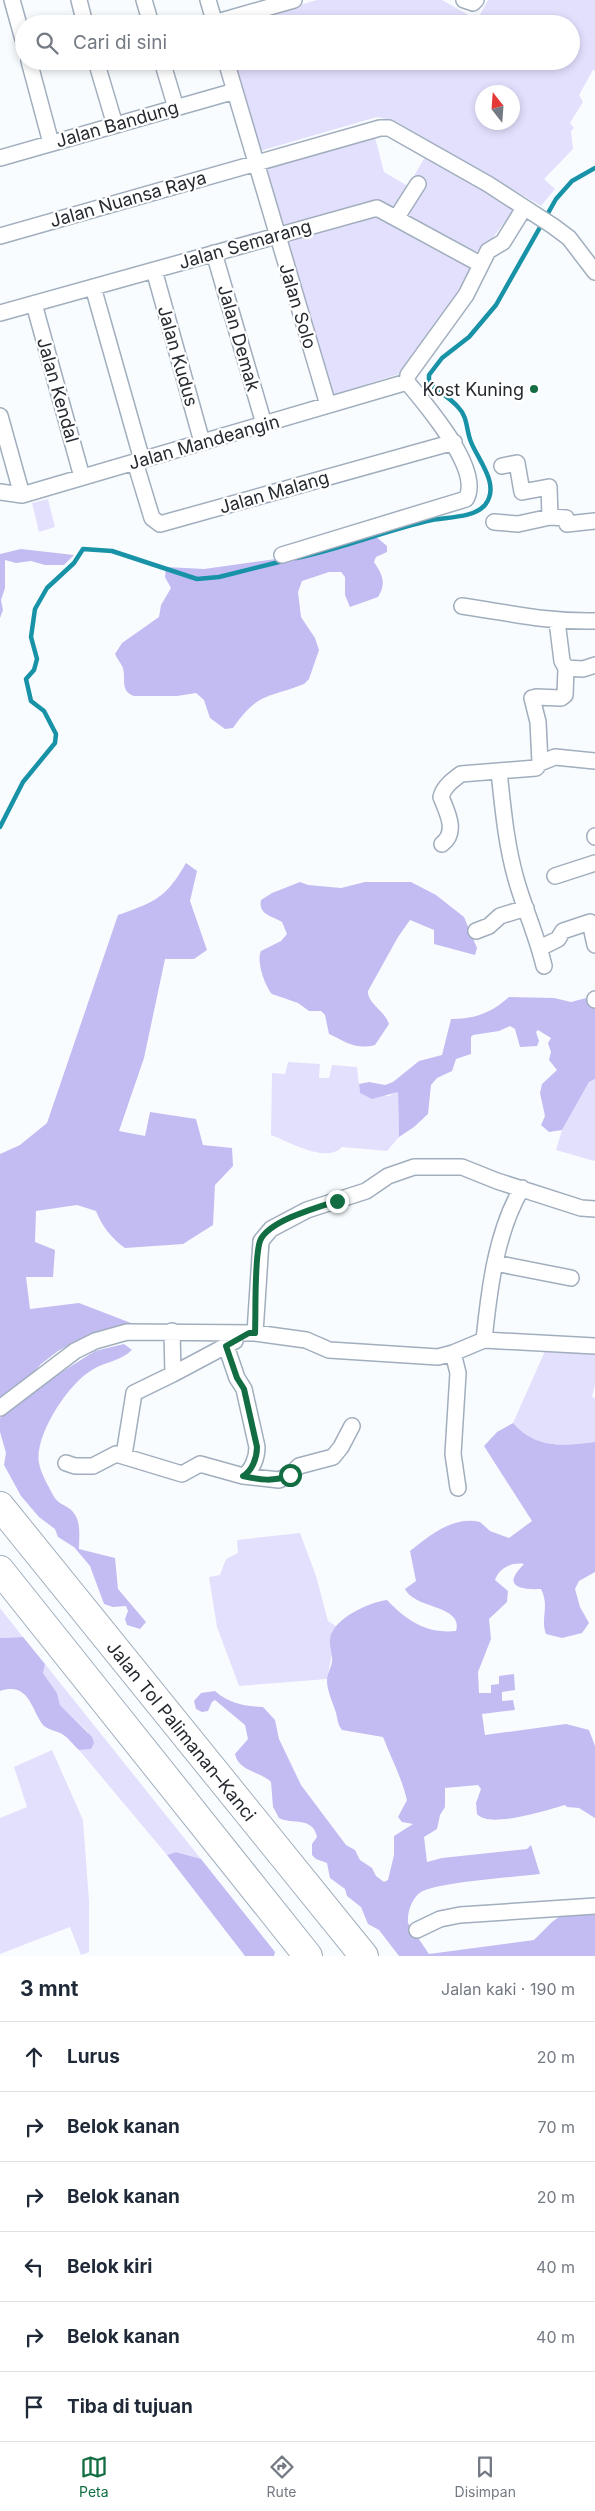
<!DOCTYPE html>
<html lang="id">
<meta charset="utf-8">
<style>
:root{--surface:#fff;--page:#f6f6f7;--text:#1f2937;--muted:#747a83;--line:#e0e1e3;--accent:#126e42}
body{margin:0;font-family:Inter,sans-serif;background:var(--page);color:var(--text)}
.compass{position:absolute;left:475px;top:85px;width:45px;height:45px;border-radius:50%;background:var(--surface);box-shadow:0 2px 8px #0003;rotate:343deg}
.stop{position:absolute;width:15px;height:15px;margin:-11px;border:4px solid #126e42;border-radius:50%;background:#fff}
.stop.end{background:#126e42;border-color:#fff;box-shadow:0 1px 5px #0008}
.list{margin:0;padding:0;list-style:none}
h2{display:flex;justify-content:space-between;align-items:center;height:65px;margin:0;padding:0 20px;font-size:21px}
h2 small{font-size:16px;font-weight:400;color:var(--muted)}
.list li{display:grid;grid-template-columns:32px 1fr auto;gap:15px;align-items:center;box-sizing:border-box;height:70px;padding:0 20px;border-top:1px solid var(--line)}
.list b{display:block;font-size:19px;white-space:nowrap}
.list em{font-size:16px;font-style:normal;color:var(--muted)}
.icon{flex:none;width:28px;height:28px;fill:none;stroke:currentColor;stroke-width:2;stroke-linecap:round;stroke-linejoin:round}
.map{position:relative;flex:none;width:595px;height:1956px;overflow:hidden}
.search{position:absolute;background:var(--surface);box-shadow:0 2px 8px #0003;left:15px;right:15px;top:15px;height:55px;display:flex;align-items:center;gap:12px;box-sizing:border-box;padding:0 18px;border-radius:28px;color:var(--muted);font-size:19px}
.sheet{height:485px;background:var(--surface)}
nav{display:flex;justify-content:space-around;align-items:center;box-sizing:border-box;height:70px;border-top:1px solid var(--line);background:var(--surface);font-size:14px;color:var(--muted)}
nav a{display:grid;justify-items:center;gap:2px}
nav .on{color:var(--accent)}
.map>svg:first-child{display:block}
</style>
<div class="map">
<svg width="595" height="1956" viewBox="0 0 595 1956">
<rect width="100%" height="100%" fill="#f9fcff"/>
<path fill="#e3e0fe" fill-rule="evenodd" d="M317,0H442L474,18H478L488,0H595V71L593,70L579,95L583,102L570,123L574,128L571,131L573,149L544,179L555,189L541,206L395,121L377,117L260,151L235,61H571V24H234ZM482,92H512V122H482Z
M375,137L384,172L408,186L425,157L512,206L513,211L485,248L475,252L376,201L282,227L264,169L266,167Z
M365,216H382L472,266L445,314L399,374L330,396L285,241Z
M48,499L55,527L39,532L32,503Z
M288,1062L320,1064L319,1078H329L332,1065L357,1067L360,1093L389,1096L398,1091L399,1137L387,1151L342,1147C327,1164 289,1142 271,1135L272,1073L285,1074Z
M595,1079V1160L594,1161L556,1150L562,1130L589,1082Z
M545,1351L595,1352V1385L592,1397L595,1398V1442C563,1446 536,1449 513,1423Z
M300,1533L316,1576L328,1621L336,1626L330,1640L332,1654L327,1679L239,1686L217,1627L209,1577L220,1575L226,1559L238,1553L237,1540Z
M0,1608L23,1637L0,1638Z
M45,1664L201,1859L176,1852L167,1855L79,1750H85L88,1732L60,1705L57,1693L43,1673Z
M52,1750L83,1820L89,1901V1952L81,1955L70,1927L0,1954V1818L27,1807L14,1767Z"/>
<path fill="#c2bcf2" d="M374,535L387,546V552L376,557L374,562C382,574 387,583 378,597L350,607L345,595V577L341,572H329L302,581L298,592L301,617L315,638L319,650L309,679L304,684C267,699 259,691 233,728L225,729L210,718L204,700L196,693L177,696H134C120,691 126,680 123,668C121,663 117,659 115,654L122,643L159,617L161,605L171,588L165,577L166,567L204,569L305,555Z
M21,549L74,555L64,565H45L31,561L16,563L5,560V588L1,600L3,610L0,618V554Z
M186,863L197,871L190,901L207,950L194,959H165L144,1058L119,1131L145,1136L150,1112L196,1119L203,1145L232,1148L233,1166L215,1185L213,1225L183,1244L125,1248C111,1238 102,1226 96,1211L77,1205L36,1211L35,1242L55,1250L53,1277H26L30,1309L79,1303L131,1323V1327L82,1338L58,1351L41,1364L26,1381L0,1400V1154L20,1145L47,1123L118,915C155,902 166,898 186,863Z
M300,882L308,885L341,888L365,882H411L436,895L464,917L477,948L475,955L434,944V930L410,920L398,937L368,991C367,1003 385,1011 389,1024L375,1045C356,1050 346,1042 329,1034L325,1015L321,1011H309L298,1003L272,994C265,986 256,961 261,951L281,941L287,934L282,922C272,916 258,915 261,900L272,893Z
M509,997L554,998L571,1002L586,998L595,1005V1079L589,1082L562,1130L549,1132L541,1125L545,1116L540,1093L542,1084L557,1070L549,1060L551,1052L548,1043L551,1038L538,1030L536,1032L539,1041L537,1046L520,1047L515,1029L510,1026L499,1031L473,1035L471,1037V1054L456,1059L452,1071L437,1078L431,1085L428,1114L414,1127L399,1137L398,1092L372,1099L360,1093L359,1084L369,1082L385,1085L393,1082L419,1061L442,1055L451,1019C475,1019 491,1013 509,997Z
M124,1344L132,1350C119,1362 106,1361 92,1370C69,1383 34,1435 39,1463C41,1474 48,1485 53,1495C57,1503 63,1504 70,1509C82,1519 79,1535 79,1549L115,1558L118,1589L146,1622L140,1629L127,1625L125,1619L128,1611L126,1606L113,1607L104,1604L90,1566L74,1547L58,1537L55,1529L39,1517L21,1496L4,1465L6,1453L0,1432V1418L35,1389L95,1351Z
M513,1423C536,1449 563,1446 595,1442V1572L579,1581L575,1589L580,1607L589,1623L582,1633L562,1638L546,1634C540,1618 550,1607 541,1589C518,1590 502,1586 524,1564C512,1562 499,1568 495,1580L508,1591L507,1602L489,1619L491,1639L478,1672L479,1693H491V1685L499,1684V1676L514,1674L515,1690L502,1692V1701L513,1700L515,1710L482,1714L485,1735L566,1724L589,1730L595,1746V1818L579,1808L567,1807L565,1805C547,1810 489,1829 477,1814L476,1803L481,1789L478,1785L445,1788V1807L440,1815L437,1829L424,1837L427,1862L442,1858L527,1849L531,1845L540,1874C516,1877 438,1882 421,1892C412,1898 407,1912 408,1923L429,1954L534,1940L552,1922L566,1912L595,1910V1956H399L379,1930L368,1924L361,1907L347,1896L345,1889L330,1878L327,1863L316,1859L312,1855V1844L317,1837C313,1816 292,1825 279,1818L273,1807L271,1782C260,1771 239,1772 235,1754L248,1739L245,1725L215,1700L212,1702L208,1711L202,1712L196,1709L194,1701L201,1693L215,1691C230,1704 244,1706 263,1707L275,1720L279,1739L301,1785L346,1845L355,1850L360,1860L372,1868L376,1876L384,1882L388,1880L394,1855V1836L413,1824L402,1822L398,1817L407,1800C401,1776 392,1760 383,1737L342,1730C337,1723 338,1720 336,1713C333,1702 327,1692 327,1680C327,1674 331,1668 332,1662C333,1654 329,1647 330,1639C333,1618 370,1602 387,1600C407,1621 427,1634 456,1631C464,1605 414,1609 405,1589L416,1581L410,1551C430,1535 453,1516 480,1522L490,1531L509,1538L532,1521L484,1446L497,1432Z
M23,1637L45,1664L43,1673L57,1693L60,1705L92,1737L94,1743L91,1749L79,1750C73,1745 69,1738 62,1734C57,1731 49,1730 44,1726C31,1711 30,1681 0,1691V1638Z
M176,1852L201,1859L275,1952L274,1956H245L167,1855Z"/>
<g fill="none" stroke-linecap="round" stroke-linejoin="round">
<path stroke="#1892a7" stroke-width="4.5" d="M296,558C342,549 386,530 432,520C448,517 474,518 485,505C501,485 478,460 471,442C466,430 468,417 458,407C450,398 438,391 429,383V375L442,358L469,337L496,305L556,199L572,181L595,168
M0,827L23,782L55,743L56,734L44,711L31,701L26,679L34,670L37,659L31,637L35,609L47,588L74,563L83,549L112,551L197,579L219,577L283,561"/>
<g stroke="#a1aebd" stroke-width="18">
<path id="minor" d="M12,0L24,43
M79,0L85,24
M144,0L151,24
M208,0L215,24
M464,0L473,3L476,0
M214,23L294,0
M29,61L51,143
M96,61L115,125
M162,61L176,108
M226,61L328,405
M0,158L235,91
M397,217L418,184
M0,236L380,128H389L488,184L553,226L569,238L595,272
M214,253L264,424
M154,270L202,442
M93,287L142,460
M34,304L82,477
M0,313L377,208L480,264
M0,416L22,495
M135,462L152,518L160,524L454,442
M502,466L517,463L522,492L549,487L550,517L566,518L567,524L595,521
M0,492L22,495L407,382
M494,522L518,524L550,517
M282,555L466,499C483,470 426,405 407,382L408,375L466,295L488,251L503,242L524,208
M462,606C510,613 546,622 595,621
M557,621L562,661L566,668L583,669L595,665
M536,697L561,698L565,695L566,668
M540,763L555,757L595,761
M499,772C503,808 506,844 516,879C524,908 537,936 544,966
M595,836V837
M442,844C458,832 447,812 441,797C444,786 453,780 461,774L536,768L540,763L538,722L532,698
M555,876L595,863
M476,931L489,926L500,916L526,908
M540,948L558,939L563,931L590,922L595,945
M595,1000V999
M495,1263L571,1278
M172,1331L173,1374L235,1341
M255,1333L261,1241L271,1229L307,1210L366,1191L388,1176L414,1167H462L497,1181L581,1208L595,1209
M484,1340C489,1291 496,1231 522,1188
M453,1353L458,1373L453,1454L458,1488
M0,1408L75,1351L95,1341L127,1332L255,1333L306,1340L329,1350L438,1357L453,1353L484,1340L595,1346
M124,1455L134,1393L173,1374
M66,1463L75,1466H93L116,1454L182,1474L200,1464L243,1476C252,1471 257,1458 257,1447L244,1389L237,1378L226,1346
M243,1476L279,1480L290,1475L299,1466L333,1457L341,1447L352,1426
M417,1930L440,1919L460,1915L595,1906"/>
</g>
<g stroke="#a1aebd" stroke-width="30">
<g id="motorway">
<path id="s1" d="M0,1506L364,1956"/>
<path d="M0,1570L308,1956"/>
</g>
</g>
<use href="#minor" stroke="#fff" stroke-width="15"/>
<use href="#motorway" stroke="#fff" stroke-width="28"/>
</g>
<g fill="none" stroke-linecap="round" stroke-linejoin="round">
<path stroke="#126e42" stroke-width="6" d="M290,1475C274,1482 260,1480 243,1476C252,1471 257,1458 257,1447L244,1389L237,1378L226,1346L249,1333H255C256,1312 254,1259 260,1241C268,1221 318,1207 337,1201"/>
</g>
<circle fill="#126e42" stroke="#fff" stroke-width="2" cx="534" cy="389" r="5"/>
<g text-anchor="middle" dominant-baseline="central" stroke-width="4.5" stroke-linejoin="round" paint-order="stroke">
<g font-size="18" fill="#252a30" stroke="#fff">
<text transform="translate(117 124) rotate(-16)">Jalan Bandung</text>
<text transform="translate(128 199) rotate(-16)">Jalan Nuansa Raya</text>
<text transform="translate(245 244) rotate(-16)">Jalan Semarang</text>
<text transform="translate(298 306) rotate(73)">Jalan Solo</text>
<text transform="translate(239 338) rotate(74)">Jalan Demak</text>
<text transform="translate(178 356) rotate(74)">Jalan Kudus</text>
<text transform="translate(58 390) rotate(74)">Jalan Kendal</text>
<text transform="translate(204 442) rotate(-16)">Jalan Mandeangin</text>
<text transform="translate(274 492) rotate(-16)">Jalan Malang</text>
<text stroke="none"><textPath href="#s1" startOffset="289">Jalan Tol Palimanan–Kanci</textPath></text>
</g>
<g font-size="18" fill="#252a30" stroke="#fff" text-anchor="end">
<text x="524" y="389">Kost Kuning</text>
</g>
</g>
</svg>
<svg class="compass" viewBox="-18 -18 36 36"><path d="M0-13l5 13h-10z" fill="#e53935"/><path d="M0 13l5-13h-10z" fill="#747a83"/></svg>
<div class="stop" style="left:290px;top:1475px"></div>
<div class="stop end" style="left:337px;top:1201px"></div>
<div class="search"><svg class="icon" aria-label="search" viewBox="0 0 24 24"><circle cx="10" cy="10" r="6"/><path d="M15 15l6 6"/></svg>Cari di sini</div>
</div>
<section class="sheet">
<h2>3 mnt<small>Jalan kaki · 190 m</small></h2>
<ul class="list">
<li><svg class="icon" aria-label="ahead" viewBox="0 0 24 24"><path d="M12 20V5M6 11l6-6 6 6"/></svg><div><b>Lurus</b></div><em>20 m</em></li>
<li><svg class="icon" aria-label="right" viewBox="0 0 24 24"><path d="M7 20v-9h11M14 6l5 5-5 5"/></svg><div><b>Belok kanan</b></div><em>70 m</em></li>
<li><svg class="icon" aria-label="right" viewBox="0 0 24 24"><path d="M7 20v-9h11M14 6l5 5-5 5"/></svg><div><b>Belok kanan</b></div><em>20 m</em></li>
<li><svg class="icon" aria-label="left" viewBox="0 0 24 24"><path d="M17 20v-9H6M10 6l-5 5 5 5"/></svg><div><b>Belok kiri</b></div><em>40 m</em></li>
<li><svg class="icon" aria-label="right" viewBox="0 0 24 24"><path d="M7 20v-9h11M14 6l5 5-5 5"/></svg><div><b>Belok kanan</b></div><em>40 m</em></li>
<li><svg class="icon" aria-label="arrive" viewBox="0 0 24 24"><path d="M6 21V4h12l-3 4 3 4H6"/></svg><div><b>Tiba di tujuan</b></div></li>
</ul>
</section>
<nav>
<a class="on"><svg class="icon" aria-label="map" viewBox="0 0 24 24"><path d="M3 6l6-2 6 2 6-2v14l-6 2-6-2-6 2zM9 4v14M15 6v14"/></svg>Peta</a>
<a><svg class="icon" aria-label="directions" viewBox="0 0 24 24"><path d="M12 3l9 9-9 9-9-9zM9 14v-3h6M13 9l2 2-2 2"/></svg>Rute</a>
<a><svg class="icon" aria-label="saved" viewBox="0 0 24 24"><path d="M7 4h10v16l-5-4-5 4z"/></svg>Disimpan</a>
</nav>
